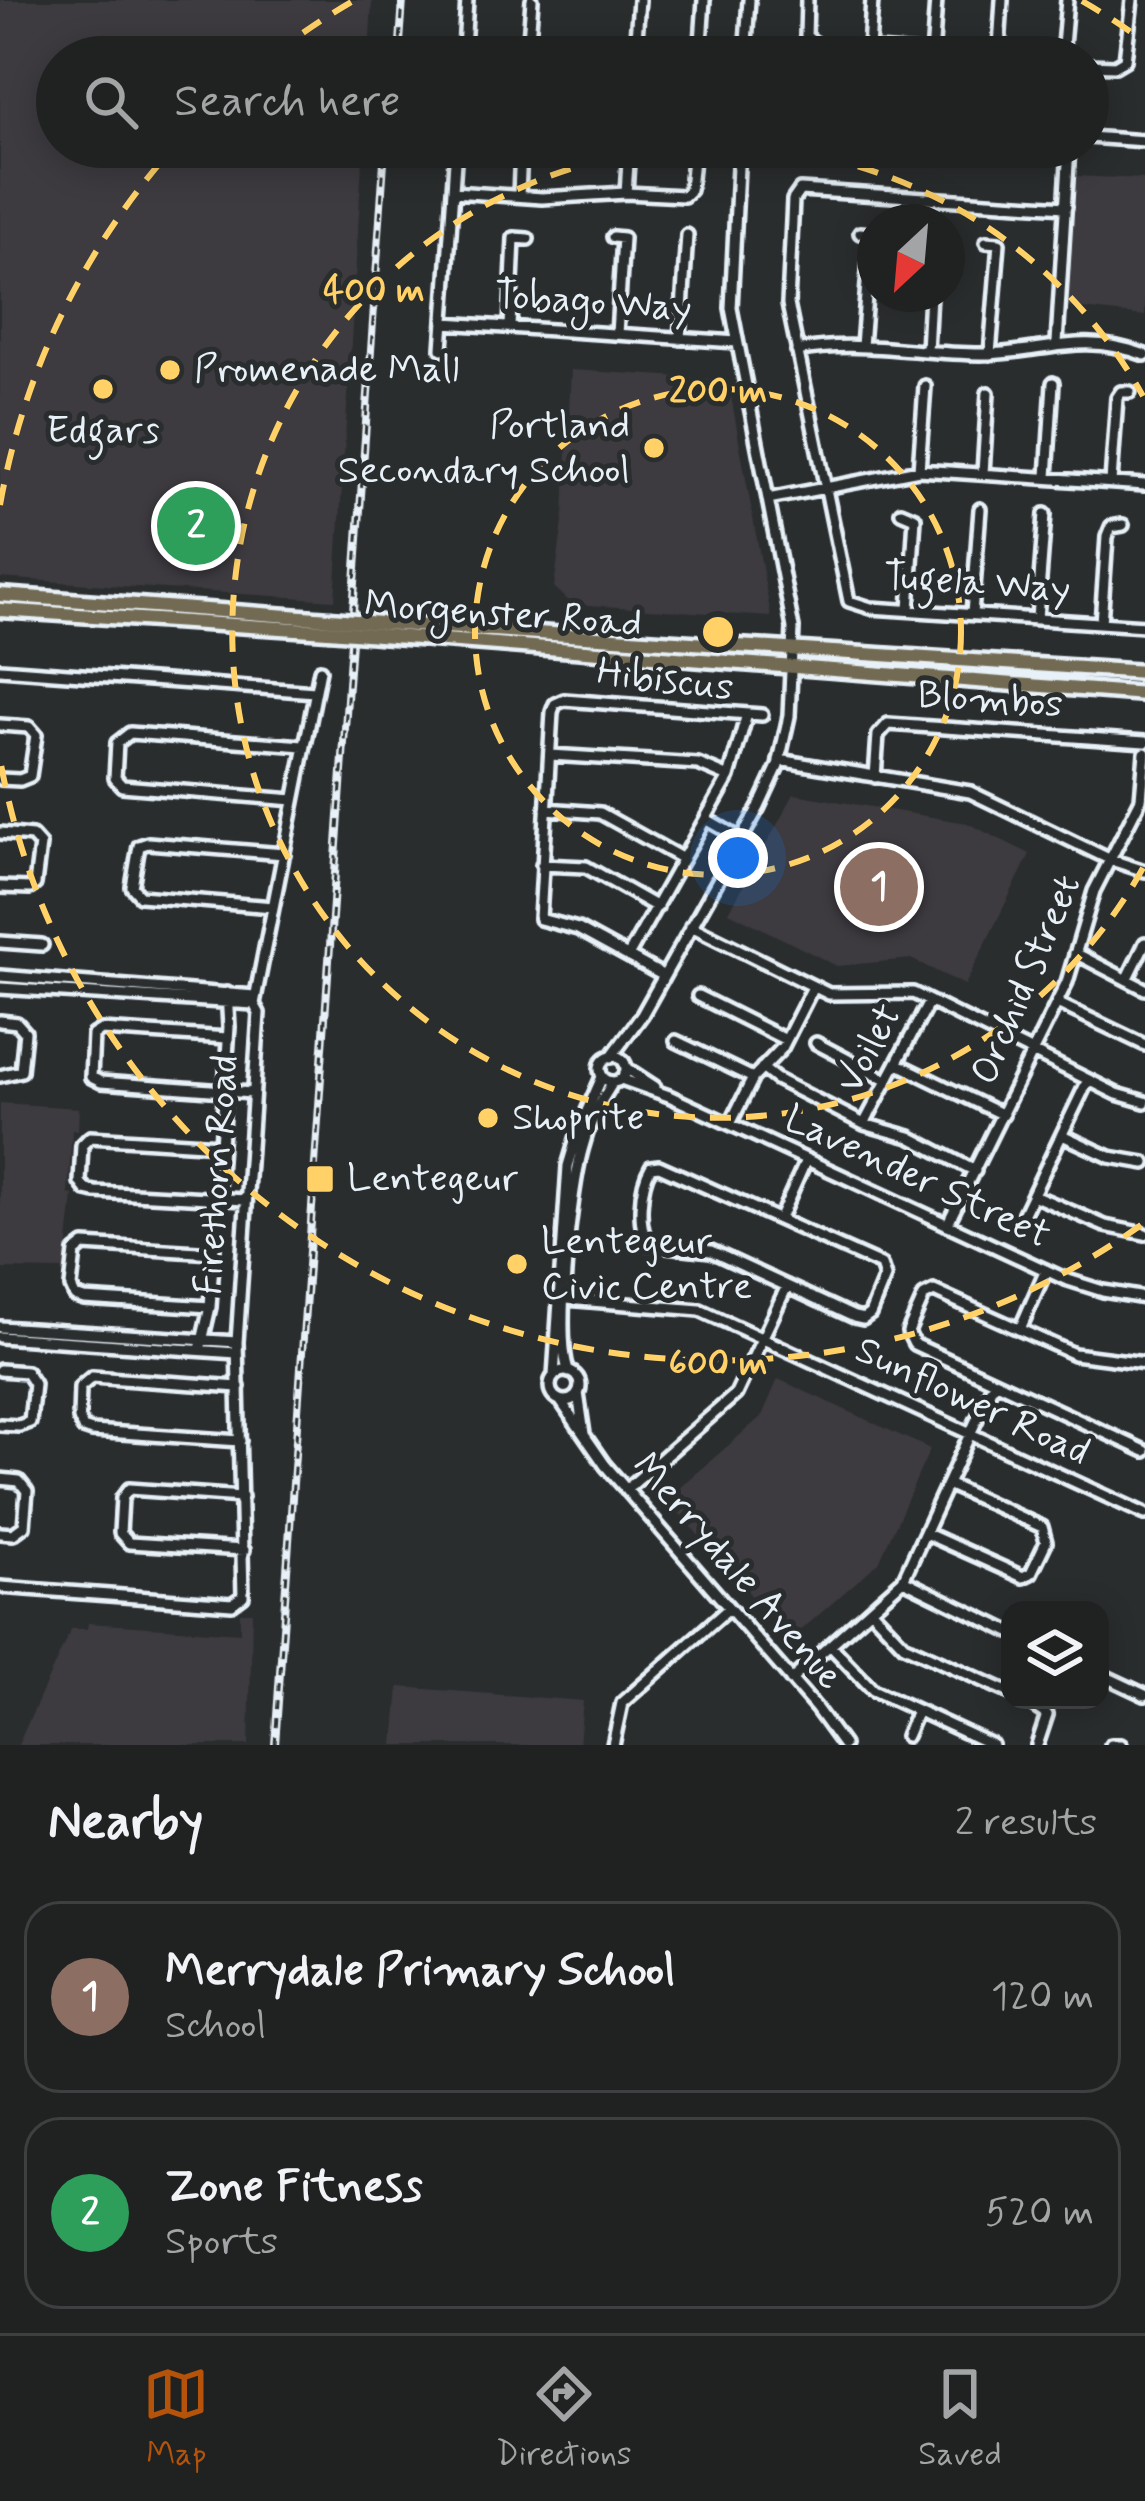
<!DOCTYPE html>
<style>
:root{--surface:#202222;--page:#2d2f2f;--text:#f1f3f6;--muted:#a2a4a5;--line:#3d3f40;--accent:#b45309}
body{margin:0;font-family:Mynerve,sans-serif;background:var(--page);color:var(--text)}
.controls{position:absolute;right:36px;bottom:36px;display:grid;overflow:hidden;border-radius:24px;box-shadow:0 6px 30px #0003}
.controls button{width:108px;height:108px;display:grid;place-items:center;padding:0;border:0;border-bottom:3px solid var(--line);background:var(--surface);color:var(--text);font:60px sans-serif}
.compass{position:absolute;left:857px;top:204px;width:108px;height:108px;border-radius:50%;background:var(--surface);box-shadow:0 6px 30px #0003;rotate:206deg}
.you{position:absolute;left:738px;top:858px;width:42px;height:42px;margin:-30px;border:9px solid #fff;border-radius:50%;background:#1a73e8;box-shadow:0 0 0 18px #1a73e833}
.badge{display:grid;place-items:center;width:78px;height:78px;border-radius:50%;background:var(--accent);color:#fff;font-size:39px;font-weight:700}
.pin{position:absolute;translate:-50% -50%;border:6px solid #fff;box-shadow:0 3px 12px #0006}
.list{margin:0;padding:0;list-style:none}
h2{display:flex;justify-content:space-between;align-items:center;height:156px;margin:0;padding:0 48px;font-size:51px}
h2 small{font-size:39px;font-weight:400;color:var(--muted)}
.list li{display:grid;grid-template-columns:78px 1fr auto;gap:36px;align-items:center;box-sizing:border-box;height:192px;margin:0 24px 24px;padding:0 24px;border:3px solid var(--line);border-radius:36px}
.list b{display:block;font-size:45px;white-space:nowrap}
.list p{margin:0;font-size:39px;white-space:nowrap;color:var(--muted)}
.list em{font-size:39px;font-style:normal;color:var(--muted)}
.icon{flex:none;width:66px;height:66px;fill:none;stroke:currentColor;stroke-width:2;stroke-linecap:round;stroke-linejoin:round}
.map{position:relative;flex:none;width:1145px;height:1745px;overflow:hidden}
.search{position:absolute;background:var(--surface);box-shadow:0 6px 30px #0003;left:36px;right:36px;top:36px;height:132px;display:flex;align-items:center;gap:30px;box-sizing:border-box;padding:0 42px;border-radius:66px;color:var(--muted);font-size:45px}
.sheet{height:588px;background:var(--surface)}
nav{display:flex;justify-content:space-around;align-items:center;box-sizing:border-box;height:168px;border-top:3px solid var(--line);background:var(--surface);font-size:33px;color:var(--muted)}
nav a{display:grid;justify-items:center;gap:6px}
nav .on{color:var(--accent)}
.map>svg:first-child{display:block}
</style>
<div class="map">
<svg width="1145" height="1745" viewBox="0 0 1145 1745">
<rect width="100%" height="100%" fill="#2a2d2e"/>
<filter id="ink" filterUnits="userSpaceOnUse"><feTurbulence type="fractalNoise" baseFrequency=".00833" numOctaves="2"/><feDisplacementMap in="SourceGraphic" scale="24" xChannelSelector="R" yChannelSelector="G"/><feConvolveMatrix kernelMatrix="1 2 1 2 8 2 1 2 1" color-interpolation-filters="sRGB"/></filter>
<g filter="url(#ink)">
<path fill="#3d3b41" d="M0,0H372L369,57H57V147H363L335,600L0,578Z
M1074,176L1145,179V316L1065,307Z
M571,370L728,380L771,617L572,604L554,587L564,515Z
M794,794L967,823L1030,854L965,985L911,959L837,966L729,912Z
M0,1103L79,1108L78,1130H72L68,1194L73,1195L65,1270L0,1269Z
M778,1379L930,1449L879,1562L790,1640L667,1499L762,1416Z
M240,1612H252L249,1745H18L71,1629H87L88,1623L240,1633Z
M399,1687L583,1701L579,1745H394Z"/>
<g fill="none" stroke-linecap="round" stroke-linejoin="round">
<g stroke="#e8f1f8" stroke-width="18">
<path id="minor" d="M807,0L806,36L818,46L933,54
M1002,0L999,48L1004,57
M444,48L548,55L621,50L701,53
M464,49L467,0
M869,49L872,0
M635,51L639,0
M528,54L532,0
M700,57L704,0
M745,57L749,0
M932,57L936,0
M1062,57L1067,0
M1088,65L1115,66L1125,60L1132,0
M1088,137L1145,141
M453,192L542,198L626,193L684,196L690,190L694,147
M626,193L629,147
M519,196L521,147
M1066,207L800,190L793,200L788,304L849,601L871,608L1145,626
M860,233L871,234L862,346
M613,237L623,238L617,334
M947,239L948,240
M986,242L999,243L990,354
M444,323L737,342
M510,327L514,238L528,239
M680,339L687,235
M1057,343L1069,147
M442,349L456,147
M797,351C858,339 918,354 981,354C1043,354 1079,330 1145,355
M927,351L930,294
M919,470L925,386
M983,473L988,393
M1047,477L1053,383
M1111,482L1117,398L1121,392H1130
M768,499L919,470L1145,485
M901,512L915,518L909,610
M972,614L980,509
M1037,618L1045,514
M1101,623L1107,537L1111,527L1123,525
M0,669L315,692
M0,725L29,727L36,735L30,776L20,780L0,779
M550,755L698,764L729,777
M779,760L970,792L1111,860L1145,871
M875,777L878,735L888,724L1145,742
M294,800L122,786L115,778L117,743L130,733L303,746
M546,809L600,813L683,859
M706,819L741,839
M0,833L32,836L40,845L35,884L30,888L0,887
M542,865L586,867L657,907
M273,907L140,896L132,887L139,846L148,843L284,854
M691,926L829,994L913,993L1117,1094L1145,1102
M0,942L42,945
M1075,953L1145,989
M628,956L729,777L747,714
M0,976L255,996
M664,976L578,929L540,919L552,712L555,704L564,700L762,715
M1127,980L1145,943
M0,988L254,1004
M698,996L786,1040
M1057,1003L1145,1045
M254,1004L320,670
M0,1021L17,1023L25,1032L21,1071L0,1076
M228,1038L101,1030L93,1035L91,1077L101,1082L252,1093
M676,1041L753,1078
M816,1043L886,1080
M600 1069a13 13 0 1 1 26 0a13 13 0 1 1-26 0Z
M611,1057L642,1015L759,807L778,766L789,716L793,628L731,308L739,147
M898,1064L1003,1115
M626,1068L655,1087
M762,1068L776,1079L864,1124L910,1137L975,1171
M621,1079L669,1096L1065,1279L1103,1291L1145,1298
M730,1124L753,1078L782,1048L813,987
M864,1124L929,1002
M1062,1135L1110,1157L1145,1163
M220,1145L90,1137L82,1145L80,1182L86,1190L95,1192L246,1200
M659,1166L881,1265L885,1277L870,1314L863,1319L854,1317L711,1251L650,1244C636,1229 640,1185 651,1167Z
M1033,1195L1105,1226L1145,1234
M1022,1217L1088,1080
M780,1218L806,1160
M947,1225L1067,982L1094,891L1141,799L1145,753
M566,1299L700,1310L1145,1514
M210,1307L84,1299L75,1296L71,1287L75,1252L84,1245L214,1253
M0,1327L237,1342
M1020,1329L1046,1270
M0,1337L237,1353
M200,1350L210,1307L229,1027L227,993
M1145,1363L1074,1354L934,1291L924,1296L908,1332L914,1344L1145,1451
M0,1370L26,1372L34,1384L30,1422L19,1426L0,1425
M550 1386a15 15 0 1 1 30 0a15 15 0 1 1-30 0Z
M569,1372C554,1338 571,1189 582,1150C588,1125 599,1103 613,1082
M554,1376L568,1166L579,1129L602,1077
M239,1387L92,1377L80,1387L79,1419L83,1428L92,1431L240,1441
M578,1393L584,1434
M560,1400L605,1465L816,1708L843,1745
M0,1479L19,1481L27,1491L24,1526L13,1534L0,1533
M626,1490L736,1394L787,1286
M242,1497L129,1489L122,1498L120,1533L129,1543L244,1550
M925,1533L1023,1577L1031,1573L1046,1542L1042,1527L947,1484
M903,1580L1010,1632
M0,1587L232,1604L243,1596L237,1342L259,1013L254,1004
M871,1610L904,1645L1010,1693
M830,1645L873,1690L992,1745
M1100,1674L1145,1695
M791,1680L903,1580L994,1382
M1025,1700L1047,1715L1037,1745
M906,1736L917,1711
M613,1745L622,1703L729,1608
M1111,1745H1121"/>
</g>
<g stroke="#e8f1f8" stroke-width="21">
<path id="major" d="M0,595L330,619
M0,610L328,631
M381,623L1145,672
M379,635L1145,694"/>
</g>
<use href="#minor" stroke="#2a2d2e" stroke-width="9"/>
<use href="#major" stroke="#736b52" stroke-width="12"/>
<g stroke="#e8f1f8" stroke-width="8">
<path id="rail" d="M399,57L403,0
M275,1745L385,147"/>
</g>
<use href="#rail" stroke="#2a2d2e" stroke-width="3" stroke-dasharray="9" stroke-linecap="butt"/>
<g stroke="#e8f1f8" stroke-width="21" stroke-linecap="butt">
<path id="major-bridge" d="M330,619L381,623
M328,631L379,635"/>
</g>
<use href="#major-bridge" stroke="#736b52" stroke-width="12"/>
</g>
</g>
<g fill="none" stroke="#ffd166" stroke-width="6" stroke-dasharray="21 15">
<circle cx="718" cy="632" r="243"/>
<path d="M1143 868A486 486 0 1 1 684 147M752 147A486 486 0 0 1 1143 396"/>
<path d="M1141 1225A729 729 0 0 1 0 759M0 505A729 729 0 0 1 172 149M274 54A729 729 0 0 1 353 1M1082 1A729 729 0 0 1 1141 39"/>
</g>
<g fill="#ffd166" stroke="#2a2d2e" stroke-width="4.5">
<circle cx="170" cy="370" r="12"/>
<circle cx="103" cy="389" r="12"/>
<circle cx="654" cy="448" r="12"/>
<circle cx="488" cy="1118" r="12"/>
<rect x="305" y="1164" width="30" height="30" rx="6"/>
<circle cx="517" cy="1264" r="12"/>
</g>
<g text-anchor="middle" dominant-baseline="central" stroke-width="10" stroke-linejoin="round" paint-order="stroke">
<g font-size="39" fill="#e8f1f8" stroke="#2a2d2e">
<text transform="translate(593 303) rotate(4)">Tobago Way</text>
<text transform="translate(977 584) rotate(4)">Tugela Way</text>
<text transform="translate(503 615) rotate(4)">Morgenster Road</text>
<text transform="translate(665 681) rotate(7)">Hibiscus</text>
<text transform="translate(990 701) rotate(4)">Blombos</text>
<text transform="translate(1027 980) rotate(-67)">Orchid Street</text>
<text transform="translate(870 1049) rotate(-62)">Voilet</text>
<text transform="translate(218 1175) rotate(-86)">Firethorn Road</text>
<text transform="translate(917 1178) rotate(25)">Lavender Street</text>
<text transform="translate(972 1402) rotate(25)">Sunflower Road</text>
<text transform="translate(737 1572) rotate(49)">Merrydale Avenue</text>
</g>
<g font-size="39" fill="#e8f1f8" stroke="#2a2d2e" text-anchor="start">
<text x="194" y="370">Promenade Mall</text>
<text x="630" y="426" text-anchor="end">Portland<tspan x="630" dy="45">Secondary School</tspan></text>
<text x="103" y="431" text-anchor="middle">Edgars</text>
<text x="512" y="1118">Shoprite</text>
<text x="347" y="1179">Lentegeur</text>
<text x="541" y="1242">Lentegeur<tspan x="541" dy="45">Civic Centre</tspan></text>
</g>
</g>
<circle cx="718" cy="632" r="18" fill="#ffd166" stroke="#2a2d2e" stroke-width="6"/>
<g font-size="36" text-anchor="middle" font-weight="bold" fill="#ffd166" stroke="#2a2d2e" stroke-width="10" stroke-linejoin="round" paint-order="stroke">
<text x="374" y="301">400 m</text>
<text x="718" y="402">200 m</text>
<text x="718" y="1374">600 m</text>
</g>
</svg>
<div class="controls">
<button><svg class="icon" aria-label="layers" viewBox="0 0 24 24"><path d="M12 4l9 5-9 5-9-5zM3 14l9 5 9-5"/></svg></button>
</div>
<svg class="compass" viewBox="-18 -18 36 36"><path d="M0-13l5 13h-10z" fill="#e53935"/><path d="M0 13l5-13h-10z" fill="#a2a4a5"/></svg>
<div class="you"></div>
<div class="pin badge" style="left:879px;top:887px;background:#8d6e63">1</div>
<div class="pin badge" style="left:196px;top:526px;background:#2e9e5b">2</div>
<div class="search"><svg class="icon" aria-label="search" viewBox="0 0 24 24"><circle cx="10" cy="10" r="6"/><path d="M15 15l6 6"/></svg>Search here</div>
</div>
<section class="sheet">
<h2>Nearby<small>2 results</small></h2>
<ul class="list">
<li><span class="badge" style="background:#8d6e63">1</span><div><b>Merrydale Primary School</b><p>School</p></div><em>120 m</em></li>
<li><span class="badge" style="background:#2e9e5b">2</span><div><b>Zone Fitness</b><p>Sports</p></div><em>520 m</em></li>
</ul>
</section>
<nav>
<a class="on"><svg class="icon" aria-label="map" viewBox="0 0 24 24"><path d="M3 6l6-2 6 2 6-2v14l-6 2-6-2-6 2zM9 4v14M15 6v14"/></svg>Map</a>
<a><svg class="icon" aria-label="directions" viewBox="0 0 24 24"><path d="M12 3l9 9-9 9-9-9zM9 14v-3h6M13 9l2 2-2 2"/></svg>Directions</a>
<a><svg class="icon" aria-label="saved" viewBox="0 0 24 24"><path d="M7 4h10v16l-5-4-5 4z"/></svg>Saved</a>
</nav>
